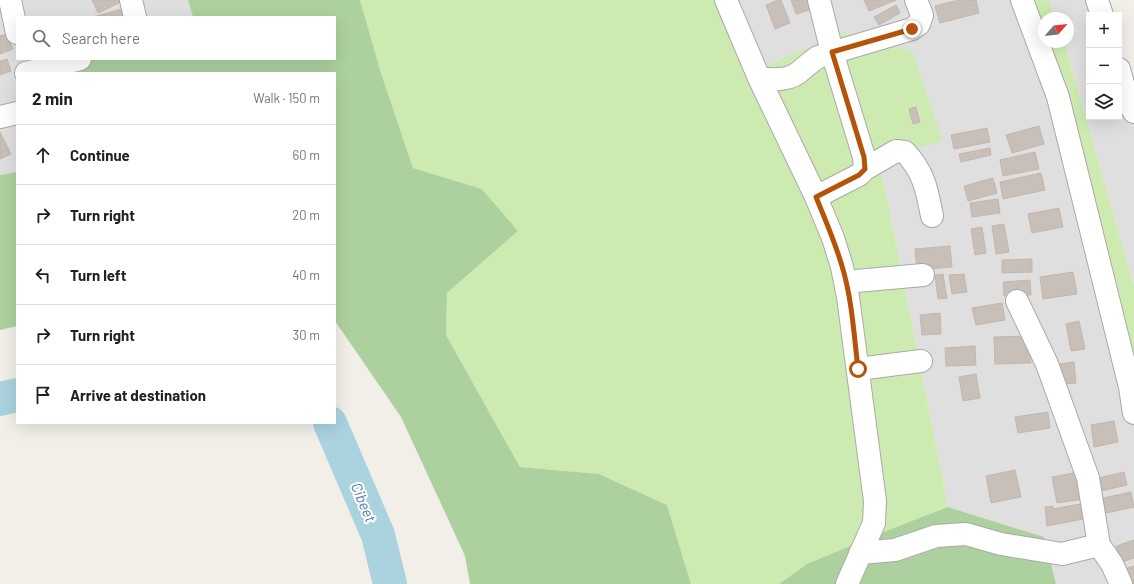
<!DOCTYPE html>
<meta charset="utf-8">
<style>
:root{--surface:#fff;--page:#f2f2f2;--text:#202124;--muted:#757577;--line:#e0e0e0}
body{margin:0;font-family:Barlow,sans-serif;background:var(--page);color:var(--text)}
.controls{position:absolute;right:12px;top:12px;display:grid;overflow:hidden;border-radius:0px;box-shadow:0 4px 16px #0002}
.controls button{width:36px;height:36px;display:grid;place-items:center;padding:0;border:0;border-bottom:1px solid var(--line);background:var(--surface);color:var(--text);font:20px sans-serif}
.compass{position:absolute;left:1038px;top:12px;width:36px;height:36px;border-radius:50%;background:var(--surface);box-shadow:0 4px 16px #0002;rotate:63deg}
.stop{position:absolute;width:12px;height:12px;margin:-9px;border:3px solid #b45309;border-radius:50%;background:#fff}
.stop.end{background:#b45309;border-color:#fff;box-shadow:0 1px 4px #0008}
.list{margin:0;padding:0;list-style:none}
h2{display:flex;justify-content:space-between;align-items:center;height:52px;margin:0;padding:0 16px;font-size:17px}
h2 small{font-size:13px;font-weight:400;color:var(--muted)}
.list li{display:grid;grid-template-columns:26px 1fr auto;gap:12px;align-items:center;box-sizing:border-box;height:60px;padding:0 16px;border-top:1px solid var(--line)}
.list b{display:block;font-size:15px;white-space:nowrap}
.list em{font-size:13px;font-style:normal;color:var(--muted)}
.icon{flex:none;width:22px;height:22px;fill:none;stroke:currentColor;stroke-width:2;stroke-linecap:round;stroke-linejoin:round}
.map{position:relative;flex:none;width:1134px;height:584px;overflow:hidden}
.search{position:absolute;background:var(--surface);box-shadow:0 4px 16px #0002;left:16px;top:16px;width:320px;height:44px;display:flex;align-items:center;gap:10px;box-sizing:border-box;padding:0 14px;border-radius:0px;color:var(--muted);font-size:15px}
.panel{position:absolute;background:var(--surface);box-shadow:0 4px 16px #0002;left:16px;top:72px;width:320px;height:352px;border-radius:0px}
.map>svg:first-child{display:block}
</style>
<div class="map">
<svg width="1134" height="584" viewBox="0 0 1134 584">
<rect width="100%" height="100%" fill="#f2efe9"/>
<path fill="#e0dfdf" d="M0,0H188L193,17H17V59H84L17,73V172L0,175Z
M717,0H1017L1071,174L1134,414V584H1056L1044,537L948,507L879,158L750,73Z
M1049,0H1097L1102,15H1089V117H1119V69L1134,113V286L1064,42H1068V18H1056Z"/>
<path fill="#cdebb0" d="M360,0H717L750,73L843,32L912,51L943,141L879,158L948,507L891,529L807,564L779,584H691L667,505L599,474L520,467L446,335L447,293L518,231L482,189L413,168L381,73Z
M1017,0H1049L1056,18H1044V42H1064L1134,286V414L1071,174Z"/>
<path fill="#add19e" d="M188,0H360L381,73L413,168L482,189L518,231L447,293L446,335L520,467L599,474L667,505L691,584H470L465,556L401,417L335,321V73H44L84,59H335V17H193Z
M17,172V326L0,330V175Z
M948,507L1044,537L1056,584H779L807,564L891,529Z"/>
<g fill="none" stroke-linecap="round" stroke-linejoin="round">
<path stroke="#aad3df" stroke-width="34" d="M0,399L17,395
M330,423L378,535L390,584"/>
</g>
<path fill="#c7bfb8" stroke="#c4b6ab" d="M92,0H123V1L98,13Z
M778,0H781L790,23L775,29L766,5Z
M791,0H814L816,8L796,14Z
M864,0H896L869,11Z
M959,0H976L979,13L940,23L935,6Z
M896,5L900,13L879,25L874,17Z
M122,9L124,17H93Z
M6,34L13,49L0,54V36Z
M7,59L11,71L0,75V61Z
M916,107L920,122L913,124L909,109Z
M1039,126L1044,144L1012,153L1006,135Z
M987,128L990,142L954,149L951,135Z
M0,132L11,154L0,159Z
M990,148L991,155L961,162L959,154Z
M1035,152L1039,169L1003,176L1000,160Z
M1041,173L1045,190L1003,199L1000,182Z
M993,178L997,193L968,201L964,186Z
M998,199L1000,213L972,217L970,203Z
M1059,208L1063,227L1032,233L1028,214Z
M1004,224L1009,252L996,254L992,226Z
M982,227L986,253L975,255L971,229Z
M950,246L952,267L917,270L915,249Z
M1032,259V272L1002,273V260Z
M1073,272L1077,294L1043,299L1040,277Z
M943,274L947,298L938,299L935,275Z
M964,274L967,292L952,294L949,275Z
M1030,280L1031,295L1004,296L1003,282Z
M1002,303L1005,320L976,325L972,308Z
M940,313L941,334L922,335L920,315Z
M1079,321L1085,349L1071,351L1066,324Z
M1030,336L1031,363L995,364L994,337Z
M975,346L976,365L946,366L945,348Z
M1074,362L1076,383L1061,384L1059,364Z
M976,374L980,398L963,401L959,377Z
M1048,412L1050,428L1018,433L1015,417Z
M1114,421L1118,442L1094,447L1091,425Z
M1015,470L1021,497L991,503L986,476Z
M1079,472L1084,499L1057,503L1052,477Z
M1124,472L1127,485L1101,491L1098,478Z
M1131,492L1134,507L1106,513L1103,498Z
M1080,504L1083,519L1047,526L1045,507L1053,506V509Z
M1134,540V558L1122,562L1116,546Z
M1134,566V584H1128L1124,569Z"/>
<g fill="none" stroke-linecap="round" stroke-linejoin="round">
<g stroke="#a9a9a9" stroke-width="24">
<path id="street" d="M10,0L17,33
M131,0L135,17
M726,0L759,78L816,197L833,238L842,267L848,297L875,501L874,523L847,584
M1022,0L1058,97L1130,387L1134,413
M1097,0L1102,15
M1119,69L1128,101L1134,112
M26,73L80,59
M759,78C772,80 787,81 798,73C805,67 811,62 818,57L912,29L919,24L922,15L916,0
M0,117L17,113
M865,169L896,151L905,152C924,172 927,190 932,216
M816,197L859,175L865,169L864,157L832,52L819,0
M845,282L923,275
M1017,301L1047,364L1088,478L1099,545L1112,564L1121,584
M858,369L921,361
M860,553L895,550L936,536L966,534L1001,544L1062,554L1099,545"/>
</g>
<use href="#street" stroke="#fff" stroke-width="22"/>
</g>
<g fill="none" stroke-linecap="round" stroke-linejoin="round">
<path stroke="#b45309" stroke-width="5" d="M858,369C854,335 852,299 842,266C835,242 825,219 816,197L859,175L865,169L864,157L832,52L912,29"/>
</g>
<g text-anchor="middle" dominant-baseline="central" stroke-width="4" stroke-linejoin="round" paint-order="stroke">
<g font-size="15" font-style="italic" fill="#4a7aab" stroke="#fff">
<text transform="translate(364 502) rotate(67)">Cibeet</text>
</g>
</g>
</svg>
<div class="controls">
<button>+</button>
<button>−</button>
<button><svg class="icon" aria-label="layers" viewBox="0 0 24 24"><path d="M12 4l9 5-9 5-9-5zM3 14l9 5 9-5"/></svg></button>
</div>
<svg class="compass" viewBox="-18 -18 36 36"><path d="M0-13l5 13h-10z" fill="#e53935"/><path d="M0 13l5-13h-10z" fill="#757577"/></svg>
<div class="stop" style="left:858px;top:369px"></div>
<div class="stop end" style="left:912px;top:29px"></div>
<div class="search"><svg class="icon" aria-label="search" viewBox="0 0 24 24"><circle cx="10" cy="10" r="6"/><path d="M15 15l6 6"/></svg>Search here</div>
<section class="panel">
<h2>2 min<small>Walk · 150 m</small></h2>
<ul class="list">
<li><svg class="icon" aria-label="ahead" viewBox="0 0 24 24"><path d="M12 20V5M6 11l6-6 6 6"/></svg><div><b>Continue</b></div><em>60 m</em></li>
<li><svg class="icon" aria-label="right" viewBox="0 0 24 24"><path d="M7 20v-9h11M14 6l5 5-5 5"/></svg><div><b>Turn right</b></div><em>20 m</em></li>
<li><svg class="icon" aria-label="left" viewBox="0 0 24 24"><path d="M17 20v-9H6M10 6l-5 5 5 5"/></svg><div><b>Turn left</b></div><em>40 m</em></li>
<li><svg class="icon" aria-label="right" viewBox="0 0 24 24"><path d="M7 20v-9h11M14 6l5 5-5 5"/></svg><div><b>Turn right</b></div><em>30 m</em></li>
<li><svg class="icon" aria-label="arrive" viewBox="0 0 24 24"><path d="M6 21V4h12l-3 4 3 4H6"/></svg><div><b>Arrive at destination</b></div></li>
</ul>
</section>
</div>
